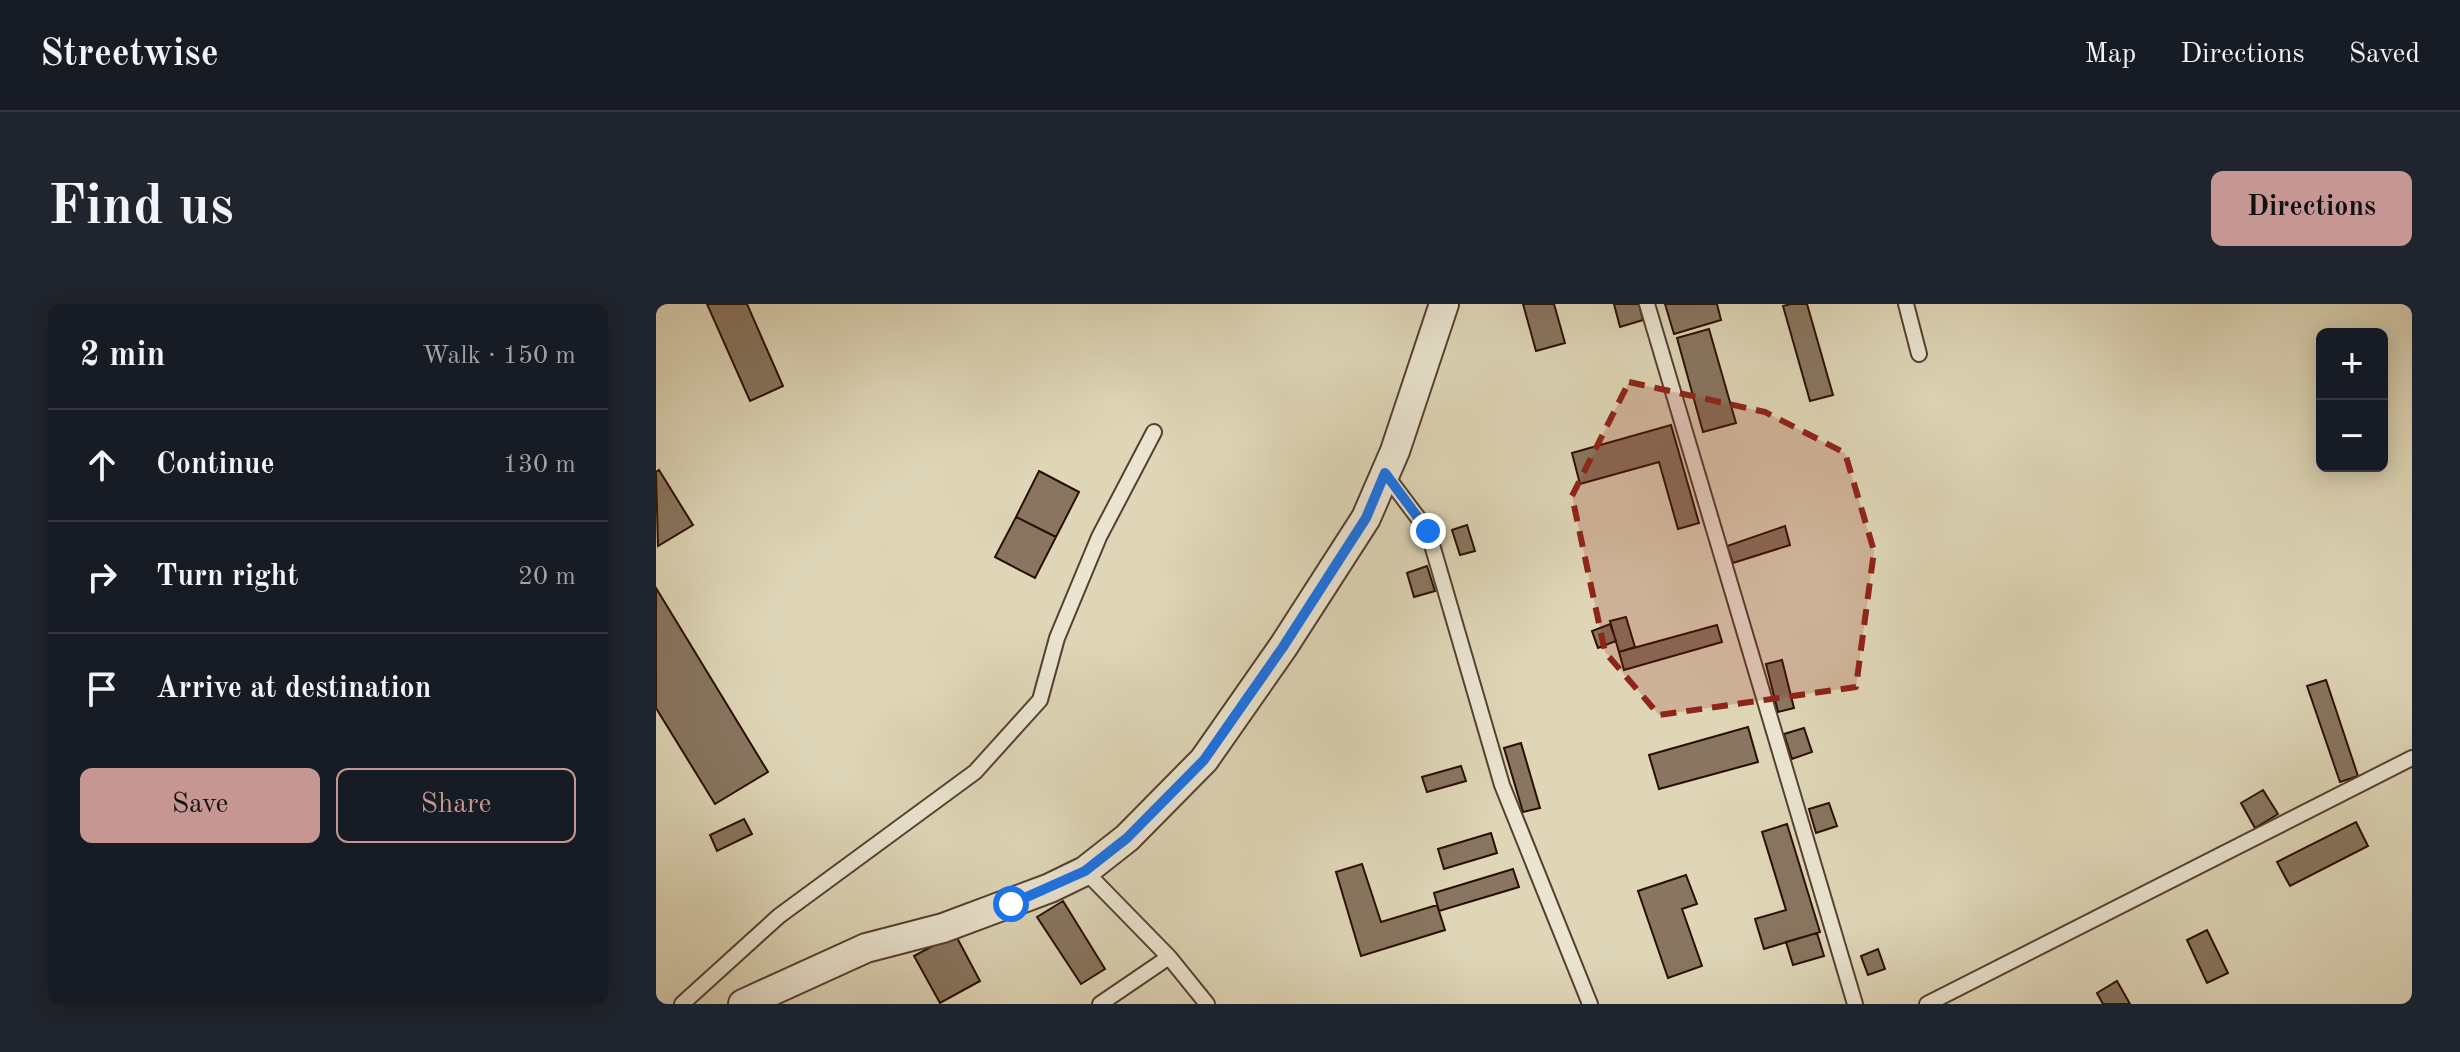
<!DOCTYPE html>
<meta charset="utf-8">
<style>
:root{--surface:#171b24;--page:#20242c;--text:#f1f3f6;--muted:#9ea1a6;--line:#363941;--accent:#c59692}
body{margin:0;font-family:"Old Standard TT",serif;background:var(--page);color:var(--text)}
.controls{position:absolute;right:24px;top:24px;display:grid;overflow:hidden;border-radius:12px;box-shadow:0 4px 20px #0003}
.controls button{width:72px;height:72px;display:grid;place-items:center;padding:0;border:0;border-bottom:2px solid var(--line);background:var(--surface);color:var(--text);font:40px sans-serif}
.stop{position:absolute;width:24px;height:24px;margin:-18px;border:6px solid #1a73e8;border-radius:50%;background:#fff}
.stop.end{background:#1a73e8;border-color:#fff;box-shadow:0 2px 8px #0008}
.list{margin:0;padding:0;list-style:none}
h2{display:flex;justify-content:space-between;align-items:center;height:104px;margin:0;padding:0 32px;font-size:34px}
h2 small{font-size:26px;font-weight:400;color:var(--muted)}
.list li{display:grid;grid-template-columns:52px 1fr auto;gap:24px;align-items:center;box-sizing:border-box;height:112px;padding:0 32px;border-top:2px solid var(--line)}
.list b{display:block;font-size:30px;white-space:nowrap}
.list em{font-size:26px;font-style:normal;color:var(--muted)}
.actions{display:flex;gap:16px;padding:24px 32px}
.actions a{flex:1;padding:18px 0;border:2px solid var(--accent);border-radius:12px;text-align:center;font-size:28px;color:var(--accent)}
.actions .main{background:var(--accent);color:#111}
.icon{flex:none;width:44px;height:44px;fill:none;stroke:currentColor;stroke-width:2;stroke-linecap:round;stroke-linejoin:round}
.map{position:relative;flex:none;width:1756px;height:700px;overflow:hidden;border-radius:12px}
header{display:flex;align-items:center;gap:48px;box-sizing:border-box;height:112px;padding:0 40px;background:var(--surface);border-bottom:2px solid var(--line)}
header strong{font-size:38px}
nav{display:flex;gap:44px;margin-inline-start:auto;font-size:28px}
.intro{display:flex;align-items:center;justify-content:space-between;box-sizing:border-box;height:192px;padding:0 48px}
h1{margin:0;font-size:56px}
.button{padding:20px 36px;border-radius:12px;background:var(--accent);color:#111;font-size:28px;font-weight:700}
main{display:flex;gap:48px;padding:0 48px}
aside{flex:1;background:var(--surface);border-radius:12px;box-shadow:0 4px 20px #0003}
.map>svg:first-child{display:block}
</style>
<header>
<strong>Streetwise</strong>
<nav><a>Map</a><a>Directions</a><a>Saved</a></nav>
</header>
<div class="intro"><h1>Find us</h1><a class="button">Directions</a></div>
<main>
<aside>
<h2>2 min<small>Walk · 150 m</small></h2>
<ul class="list">
<li><svg class="icon" aria-label="ahead" viewBox="0 0 24 24"><path d="M12 20V5M6 11l6-6 6 6"/></svg><div><b>Continue</b></div><em>130 m</em></li>
<li><svg class="icon" aria-label="right" viewBox="0 0 24 24"><path d="M7 20v-9h11M14 6l5 5-5 5"/></svg><div><b>Turn right</b></div><em>20 m</em></li>
<li><svg class="icon" aria-label="arrive" viewBox="0 0 24 24"><path d="M6 21V4h12l-3 4 3 4H6"/></svg><div><b>Arrive at destination</b></div></li>
</ul>
<div class="actions"><a class="main">Save</a><a>Share</a></div>
</aside>
<div class="map">
<svg width="1756" height="700" viewBox="0 0 1756 700">
<rect width="100%" height="100%" fill="#ded6b7"/>
<filter id="stains"><feTurbulence type="fractalNoise" baseFrequency=".0025" numOctaves="4"/><feColorMatrix values="0 0 0 0 .2 0 0 0 0 .09 0 0 0 0 .02 0 0 0 .5 -.17"/></filter>
<radialGradient id="worn" r=".72"><stop offset=".6" stop-color="#630" stop-opacity="0"/><stop offset="1" stop-color="#630" stop-opacity=".3"/></radialGradient>
<path fill="#887660" stroke="#2a0e02" stroke-width="2" d="M51,0H91L127,82L94,97Z
M867,0H898L909,39L880,47Z
M958,0H983L987,16L964,23Z
M1009,0H1061L1065,16L1018,30Z
M1135,0H1151L1177,91L1154,97L1127,2Z
M1053,25L1080,119L1047,128L1021,34Z
M1015,121L1043,219L1022,225L1003,158L924,180L916,149Z
M3,166L37,221L2,242L0,168Z
M383,167L423,188L400,233L360,213Z
M360,213L400,233L379,274L339,253Z
M811,221L819,247L804,251L796,226Z
M1129,222L1134,241L1077,259L1071,242Z
M771,262L779,287L758,293L751,269Z
M0,284L112,468L59,500L0,404Z
M970,313L979,343L963,348L954,317Z
M954,320L960,337L942,344L936,327Z
M1061,321L1066,338L968,366L963,348Z
M1126,356L1138,404L1122,408L1110,360Z
M1670,376L1702,472L1684,478L1651,382Z
M1092,423L1102,458L1003,485L993,451Z
M1148,424L1156,448L1136,455L1128,430Z
M865,439L884,504L867,508L848,444Z
M805,462L810,477L771,488L766,473Z
M1607,486L1622,510L1599,524L1585,499Z
M1173,499L1181,522L1160,529L1153,505Z
M88,515L96,530L61,547L54,531Z
M1700,518L1712,542L1634,582L1621,558Z
M1131,520L1164,628L1108,645L1099,615L1130,606L1106,528Z
M835,529L841,549L788,565L782,545Z
M706,560L725,618L781,601L789,626L705,652L680,568Z
M857,565L863,583L783,607L778,589Z
M1030,571L1041,600L1026,605L1046,662L1012,674L982,587Z
M407,597L449,665L425,680L381,613Z
M1551,626L1572,669L1551,679L1531,636Z
M1161,629L1168,652L1137,661L1130,638Z
M299,630L324,677L284,699L258,652Z
M1222,645L1229,665L1212,671L1205,652Z
M1461,677L1474,700H1447L1441,689Z"/>
<g fill="none" stroke-linecap="round" stroke-linejoin="round">
<g stroke="#57402f" stroke-width="18">
<path id="lane" d="M991,0L1199,700
M1250,0L1263,50
M729,170L772,227L846,481L934,700
M429,567L513,653L551,700
M26,700L123,612L319,468L384,396L401,334L443,233L498,128
M444,700L513,653
M1271,700L1756,454"/>
</g>
<g stroke="#57402f" stroke-width="32">
<path id="street" d="M87,700L210,644L287,624L394,584L429,567L471,534L548,456L627,343L710,214L739,147L788,0"/>
</g>
<use href="#lane" stroke="#eae4d0" stroke-width="14"/>
<use href="#street" stroke="#eae4d0" stroke-width="28"/>
</g>
<g fill="none" stroke-linecap="round" stroke-linejoin="round">
<path stroke="#1a73e8" stroke-width="10" d="M355,600L429,567L471,534L548,456L627,343L710,214L729,169L772,227"/>
</g>
<path fill="#8f2418" fill-opacity="0.2" stroke="#8f2418" stroke-width="6" stroke-dasharray="16 10" stroke-linejoin="round" d="M973,78L1109,108L1189,149L1218,247L1200,383L1003,411L949,348L916,192Z"/>
<rect width="100%" height="100%" filter="url(#stains)"/>
<rect width="100%" height="100%" fill="url(#worn)"/>
</svg>
<div class="controls">
<button>+</button>
<button>−</button>
</div>
<div class="stop" style="left:355px;top:600px"></div>
<div class="stop end" style="left:772px;top:227px"></div>
</div>
</main>
